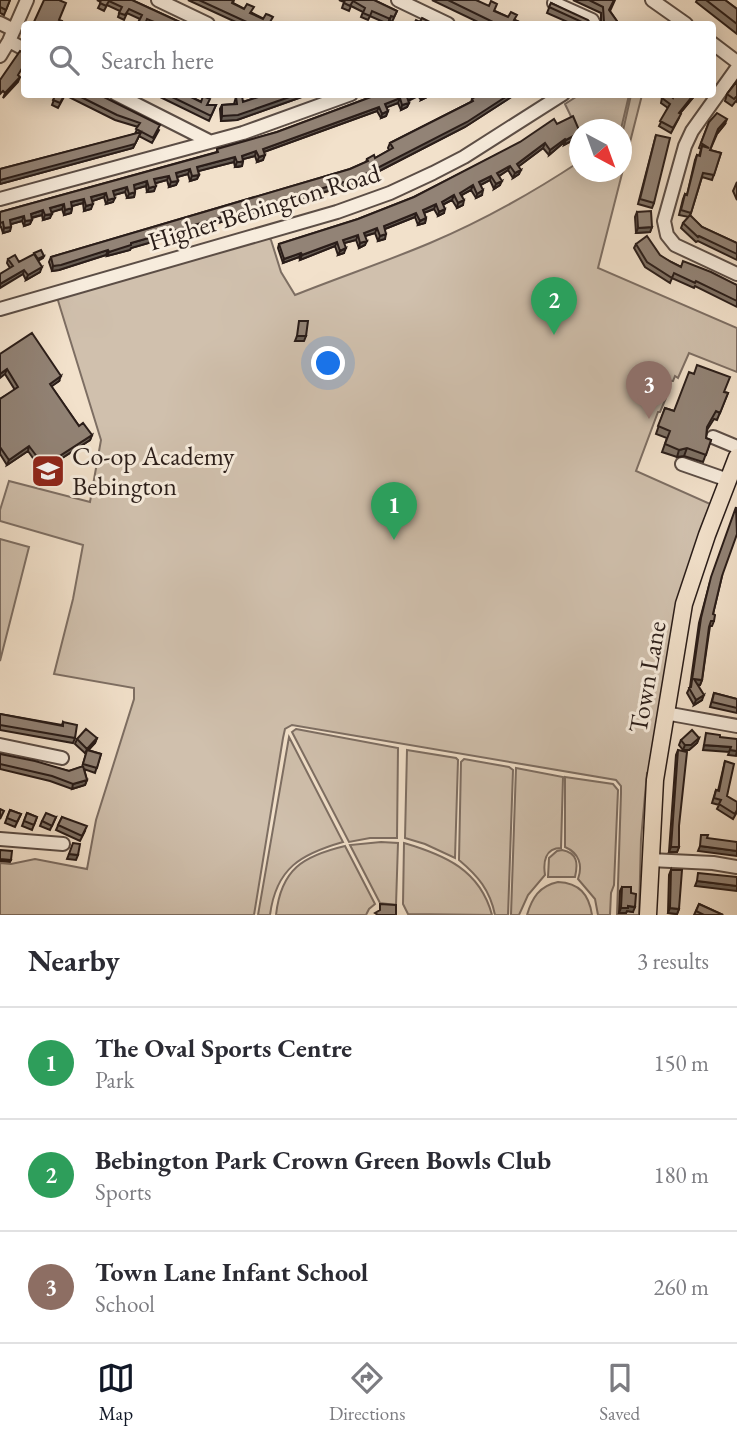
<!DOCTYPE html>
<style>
:root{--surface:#fff;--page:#f7f7f7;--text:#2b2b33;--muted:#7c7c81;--line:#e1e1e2;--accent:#111827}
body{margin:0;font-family:"EB Garamond",serif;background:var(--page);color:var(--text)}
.compass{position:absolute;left:569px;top:119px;width:63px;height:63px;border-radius:50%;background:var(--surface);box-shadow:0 4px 18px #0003;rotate:139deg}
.you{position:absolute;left:329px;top:364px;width:24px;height:24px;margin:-18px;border:5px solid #fff;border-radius:50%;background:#1a73e8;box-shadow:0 0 0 10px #1a73e833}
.badge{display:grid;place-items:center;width:46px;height:46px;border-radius:50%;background:var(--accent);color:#fff;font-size:23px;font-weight:700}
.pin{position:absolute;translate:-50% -58px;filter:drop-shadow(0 2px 4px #0008)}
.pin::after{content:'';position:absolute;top:37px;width:24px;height:21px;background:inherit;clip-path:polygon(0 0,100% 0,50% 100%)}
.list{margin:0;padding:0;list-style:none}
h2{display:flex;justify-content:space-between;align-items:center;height:91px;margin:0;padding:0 28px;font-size:30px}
h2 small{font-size:23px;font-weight:400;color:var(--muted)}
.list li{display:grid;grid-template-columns:46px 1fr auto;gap:21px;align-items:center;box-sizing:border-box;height:112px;padding:0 28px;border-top:2px solid var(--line)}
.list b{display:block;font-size:26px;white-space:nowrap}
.list p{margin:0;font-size:23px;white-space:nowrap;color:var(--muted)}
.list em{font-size:23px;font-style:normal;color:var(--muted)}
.icon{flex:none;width:38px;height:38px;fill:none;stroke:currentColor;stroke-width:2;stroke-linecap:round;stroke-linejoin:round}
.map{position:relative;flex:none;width:737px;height:915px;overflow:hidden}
.search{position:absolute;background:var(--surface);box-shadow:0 4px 18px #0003;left:21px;right:21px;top:21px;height:77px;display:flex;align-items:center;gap:18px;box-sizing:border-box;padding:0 24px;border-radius:7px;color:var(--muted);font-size:26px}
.sheet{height:427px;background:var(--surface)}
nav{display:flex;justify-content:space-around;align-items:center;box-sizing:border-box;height:98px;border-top:2px solid var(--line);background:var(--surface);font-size:19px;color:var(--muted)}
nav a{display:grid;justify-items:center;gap:4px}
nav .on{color:var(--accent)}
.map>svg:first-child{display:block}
</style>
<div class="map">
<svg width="737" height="915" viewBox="0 0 737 915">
<rect width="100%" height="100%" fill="#f2e1cb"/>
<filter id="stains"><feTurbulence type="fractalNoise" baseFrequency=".00286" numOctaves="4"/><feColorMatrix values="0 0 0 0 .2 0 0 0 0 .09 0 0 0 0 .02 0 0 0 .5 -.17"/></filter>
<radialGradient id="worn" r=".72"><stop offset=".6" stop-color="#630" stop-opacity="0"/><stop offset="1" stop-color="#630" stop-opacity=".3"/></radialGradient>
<path fill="#d0c0ad" stroke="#7d6e63" stroke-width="2" d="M579,95H629L621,129L580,130L579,133L565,104Z
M631,95H642L598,268L737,328V372L689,353L678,378L675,376L673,381H667L662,385V394L666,398L660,412H658L636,471L717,507L691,581L656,774L647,773L641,839L639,915H617L621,793V786L616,780L292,725L285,729L283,738L254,915H0V863L11,864L35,859L87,869L96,820L134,699V688L54,674L73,599L83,545L0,521V510L9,481L90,502L101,440L56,294L263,234L271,240L281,272L295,295C340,277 385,262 430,243C482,221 532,193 579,162L580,172H622V135Z
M0,539L29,547L0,661Z
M296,729L398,748L397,838H370L349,842L292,732Z
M289,737L343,842C301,854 276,868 270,915H258Z
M407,750L456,758L458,760L455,858L425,844L405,838Z
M464,759L509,767L513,770L508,915H495C490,890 478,876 459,860L461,762Z
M516,768L563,777L561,848C545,848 543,862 545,875L528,895L519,915H511Z
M565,777L613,784L618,790L614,885L611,893L610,915H598L595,899L578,879C583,865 579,853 565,847Z
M381,842L398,843L396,905L380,903L350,845Z
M404,843C445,855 480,870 492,915L408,914L403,904Z
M345,846L375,904L369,909L366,915H276C281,869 303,856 345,846Z
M562,850C578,853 578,864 575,877H548L549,858L557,851Z
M558,882C579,883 589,894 592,915H527C532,898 539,886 558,882Z"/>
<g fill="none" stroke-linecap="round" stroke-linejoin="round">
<g stroke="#5c4e46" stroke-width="16">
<path id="minor" d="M158,0L208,24
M398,0L448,24
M555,0L554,3L592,20L594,24
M652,0L686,24
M0,23L14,30
M9,41L24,49
M712,43L737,62
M0,56L9,41L27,0
M737,68L692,131L685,146L664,221L667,235L675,245L737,274
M116,94L209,141
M0,199L243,133L351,94
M0,309L337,212L390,193L433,173L464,157L563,94
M713,437L737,447
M682,464L728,480
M665,713L737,726
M0,745L62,758
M0,839L63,844
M650,860L713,863L737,867"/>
</g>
<g stroke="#2a1d19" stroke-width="19">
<path id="major" d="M648,915L655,780L684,604L707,535L737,457"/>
</g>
<use href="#minor" stroke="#f7ecdd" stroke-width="12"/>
<use href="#major" stroke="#f2e1cb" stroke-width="16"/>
</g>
<path fill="#7e7165" stroke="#2a1d19" stroke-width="2" d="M0,0H10L4,15L0,13Z
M97,0H132L184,24H137L140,19L127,13L124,20L118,17L120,11L107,5L104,11L98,8L101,2Z
M188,0H234L233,3L274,24H240Z
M339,0H374L397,11L392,22L389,20L388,24L370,16L368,20L361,17L363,12L351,6L349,11L342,8L344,2Z
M432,0H476L495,11L524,24H482Z
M573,0H615L610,11L619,24H601V13Z
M697,0H725L737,9V34L696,2Z
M551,3L591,24H572L547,13Z
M737,81V102L736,101L732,106L725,101L727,94Z
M56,94H98L159,130L152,143L139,136L133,148L0,184V169L135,134L138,127L115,120L65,95L58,108L52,105Z
M154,94H185L208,105H216L209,121Z
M255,94H310L237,120L221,121L220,109L222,105L234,104L236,97L243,102L255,98Z
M379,94H428L427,97L421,100L418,96L408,101L409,103L407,107L401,110L398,103L386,107L388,111L386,116L381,118L377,111L264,152L263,160L257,162L255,156L243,159L242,166L238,167H235L234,162L198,171L199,175L197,179L190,181L188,174L177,177L178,181L176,185L169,187L167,180L155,183L154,191L147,192L146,186L135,189V192L134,197L127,198L125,192L114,195L113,202L106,204L104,197L92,201L91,209L84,211L83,203L72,206V208L71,213L64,215L62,209L51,212L50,218L43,220L42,215L32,218L30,224L24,226L22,221L11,224L10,231L3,233L1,227H0V212L217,152V149L277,132Z
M479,94H516L465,127L356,183L131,248L130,250L107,256L106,255L59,270L52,271L49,262L51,257L350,169L366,162L367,159L375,158L389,150L388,148L390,143L471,102L472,99Z
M675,94H696L680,113L679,118L671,133L659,126L668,108L661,103L662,98H673Z
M709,122L725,124L717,134L710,150L721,153L712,180L702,177L690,216L702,227L737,243V260L698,241L696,242L681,228L683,223L689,217L679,215L683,199L685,194L687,195L695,160L697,155L699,156L701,149L699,148Z
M557,124L579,137L564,145L563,143L549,155L543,148L519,166V174L513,178L508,170L499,176L500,185L494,189L490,180L480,185L482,195L476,198L471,190L462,195L463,205L457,208L452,200L443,205L444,213L438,216L434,209L424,213L426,218L425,223L418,225L415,217L385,229V239L378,241L375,233L365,236V245L359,248L356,240L344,243V253L338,255L335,246L300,260L299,257L283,263L278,248L279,244L358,219L414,197Z
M656,135L654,203L652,208L638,204Z
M637,212L652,227L650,232L636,233L635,217Z
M636,244L681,267L737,285V307L695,286L694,288L672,278L670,283L645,267L634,248Z
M44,256L43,258L38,261L40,272L26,280L23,274L10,268L7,263L8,259L19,262Z
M0,354L59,381L51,386L79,426L92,435L90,440L42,471L28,451L7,465L0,454V399L15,390L5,374Z
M724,392L728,393L717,420L714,419L707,430L706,438L711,440L703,462L684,456L677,457L662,452L667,438L656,434L665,408L674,411Z
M722,576L713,614L714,621L712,626H710L702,680L700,685L697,684L702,700L694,705L687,693L690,687L699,623L710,582Z
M714,693L737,699V713L710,707Z
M0,714L62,725L63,722L75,738L73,743L0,730Z
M97,738L95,743L88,750L101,754L95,773L84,769L87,780L85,785L72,789L50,781L0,769V754L69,771L82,767L86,754L75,744L77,739Z
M699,738L697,743L689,750H683L679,745L681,740Z
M678,750L679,847L677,852H669L676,755Z
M725,761L727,796L737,812L733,819L717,809L719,805L712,803L716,790L718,791Z
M10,810L21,814L15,827L5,823Z
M27,813L37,817L32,830L22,826Z
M56,817L50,830L40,826L42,821Z
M62,817L85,831L80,841L56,830Z
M671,870L679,909L677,914L668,913L669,875Z
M622,887L631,893L633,912L627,911L626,913H619L620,891Z
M699,904L723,915H694Z"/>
<path fill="#665c53" stroke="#2a1d19" stroke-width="2" d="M20,77L18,82L3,98L5,93Z
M298,94H310L237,120L221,121L222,116Z
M412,94H419L405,102L407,97Z
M424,94H428L427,97L421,100Z
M510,94H516L465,127L356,183L131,248L130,250L107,256L109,252L131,243L358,178Z
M694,94H696L677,117L679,113Z
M400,98L398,103L383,109L385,104Z
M409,103L407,107L401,110L402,105Z
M379,107L377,111L261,153L263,149Z
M388,111L386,116L381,118L382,114Z
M727,119L725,124L717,134L718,129Z
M141,132L133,148L0,184V180Z
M579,133V137L564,145L566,140Z
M565,139L563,143L549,155L550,150Z
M545,143L543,148L515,169L517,164Z
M256,151L255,156L240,160L242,156Z
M265,155L263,160L257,162L259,157Z
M235,157L234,162L195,172L197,167Z
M243,161L242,166L235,167L237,162Z
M510,166L508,170L496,178L497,173Z
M190,169L188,174L174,178L176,173Z
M521,170L519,174L513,178L515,173Z
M199,175L197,179L190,181L192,176Z
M169,176L167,180L153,184L154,179Z
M491,176L490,180L477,187L479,182Z
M147,181L146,186L132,190L134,185Z
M178,181L176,185L169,187L171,182Z
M502,181L500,185L494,189L496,184Z
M473,185L471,190L458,197L460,193Z
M156,186L154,191L147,192L149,188Z
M127,187L125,192L111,196L113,191Z
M483,190L482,195L476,198L477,194Z
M135,192L134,197L127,198L129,194Z
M106,193L104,197L90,202L91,197Z
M454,195L452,200L440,206L442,202Z
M115,198L113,202L106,204L108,200Z
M84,199L83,203L69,207L71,202Z
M464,200L463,205L457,208L458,203Z
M64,204L62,209L49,213L50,208Z
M93,204L91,209L84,211L86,206Z
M436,204L434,209L421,214L423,210Z
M72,208L71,213L64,215L65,210Z
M445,209L444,213L438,216L439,212Z
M43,210L42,215L29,218L31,214Z
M416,213L415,217L382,230L384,226Z
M52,214L50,218L43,220L45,215Z
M24,216L22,221L8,225L10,220Z
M426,218L425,223L418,225L420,221Z
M32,220L30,224L24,226L25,221Z
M11,227L10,231L3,233L4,228Z
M652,227L650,232L636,233L638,228Z
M377,228L375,233L362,237L364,233Z
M386,234L385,239L378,241L380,236Z
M358,235L356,240L341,244L343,240Z
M367,241L365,245L359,248L360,243Z
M337,242L335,246L300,260L302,255Z
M346,248L344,253L338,255L340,251Z
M108,250L106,255L59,270L52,271L53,266Z
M301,253L299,257L283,263L284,259Z
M42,267L40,272L26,280L28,275Z
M24,270L23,274L0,288V284Z
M297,336H306L304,341H295Z
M7,369L5,374L0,378V374Z
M61,376L59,381L48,389L50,384Z
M92,435L90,440L42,471L44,466Z
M29,446L28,451L7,465L9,460Z
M687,448L684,456L677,457L679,450Z
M694,679L702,680L700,685L692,684Z
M704,695L702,700L694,705L696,700Z
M97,738L95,743L85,754L87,749Z
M699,738L697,743L689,750H683L685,745Z
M704,745L731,747L729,752L703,750Z
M730,750L737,751L736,756L728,755Z
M87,780L85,785L72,789L73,784Z
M700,846L737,851V856L698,851Z
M671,847H679L677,852H669Z
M69,854L78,855L76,860L67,859Z
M0,859L11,860L10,862L0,861Z
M697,881L737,886V891L695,886Z
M628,906L635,907L633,912L627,911L626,913H619L621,908Z
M670,908L679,909L677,914L668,913Z"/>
<path fill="#928376" stroke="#2a1d19" stroke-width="2" d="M0,0H10L6,10L0,7Z
M44,0H59L66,3L59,20L62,21L61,24H48L45,23V24H33Z
M101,0H132L184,24H159L147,19L145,24H142L138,23L142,15L129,9L125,15L119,13L122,7L109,1L106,6L100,3Z
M199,0H233L232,3L244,9L247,4L254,7L250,13L263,19L266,14L269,15L273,17L270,22L274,24H251Z
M345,0H374L397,11L394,17L391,16L390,19L372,11L370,16L363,13L365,8L353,1L350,6L344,3Z
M448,0H476L489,6L491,1L497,4L494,11L508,17L511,12L517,15L514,20L524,24H497Z
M589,0H614L609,10L619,24H601L604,22L603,7Z
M706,0H725L737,9V24Z
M551,3L588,20L591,24H583L582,22L549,7Z
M422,18L432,23V24H414L416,20L420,22Z
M20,51L24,53V65L18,75L20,77L5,93L3,91L0,94V80Z
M737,81V96L734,99L727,94Z
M56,94H65L60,103L53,100Z
M75,94H98L160,125L153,138L136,129L140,123L117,115Z
M166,94H185L201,102L203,96L210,99L207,105H216L211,116Z
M257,94H298L238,115L222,116V105L237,104L236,97L242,96L243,102L258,97Z
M379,94H412L407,97L409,103L402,105L400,98L385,104L388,111L382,114L379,107L263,149L265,155L259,157L256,151L242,156L243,161L240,162H237L235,157L197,167L199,175L192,176L190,169L176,173L178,181L171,182L169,176L154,179L156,186L149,188L147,181L134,185L135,192L129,194L127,187L113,191L115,198L108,200L106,193L91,197L93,204L86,206L84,199L71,202L72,208L65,210L64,204L50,208L52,214L45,215L43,210L31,214L32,220L25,221L24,216L10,220L11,227L4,228L3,222L0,223V212L218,152L217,149L277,132Z
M479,94H510L467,122L358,178L131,243V245L109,252L108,250L61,265L53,266L51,257L350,169L368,161L367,159L374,155L375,158L393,148L390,143L473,101L472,99Z
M665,94H669L673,98L675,94H694L679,113L681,114L673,128L660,121L670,104L662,98Z
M717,113L727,119L718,129L710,150L721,153L714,175L703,173L691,213L681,210L685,194L687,195L697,155L700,156L702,146L709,148L701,143L709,122Z
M573,116L579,130V133L566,140L565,139L550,150L545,143L517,164L521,170L515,173L510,166L497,173L502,181L496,184L491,176L479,182L483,190L477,194L473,185L460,193L464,200L458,203L454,195L442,202L445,209L439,212L436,204L423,210L426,218L420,221L416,213L384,226L386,234L380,236L377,228L364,233L367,241L360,243L358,235L343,240L346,248L340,251L337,242L302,255L301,253L284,259L279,244L358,219L414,197L520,142L554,119L557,124Z
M141,132L135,144L0,180V169Z
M656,135L670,138L654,203L640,199Z
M737,182V200L733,191Z
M651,211L652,227L638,228L637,212Z
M690,215L702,227L737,243V254L699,236L698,237L683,223Z
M647,236L660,255L671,262L681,267L683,261L711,272L737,285V301L696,281L695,283L674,273L672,278L647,262L636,244Z
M41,250L44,256L38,259L34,253Z
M34,254L42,267L28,275L24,270L0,284V274L13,266L8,259L15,255L19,262Z
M299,321H308L306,336H297Z
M32,333L61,376L50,384L79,426L83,423L92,435L44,466L29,446L9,460L0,447V399L18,387L7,369L0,374V354Z
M697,365L730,377L724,392L728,393L720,413L716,411L707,427L706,438L711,440L706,455L687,448L679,450L665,444L670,431L658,426L665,408L674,411L689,372L694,374Z
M736,507L737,534L722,576L713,614L715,615L714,621H711L709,627L702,680L694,679L704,695L696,700L689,688L691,687L701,618L711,577Z
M714,693L737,699V708L712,702Z
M0,714L63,726V722L77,725L75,738L0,725Z
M86,729L97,738L87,749L77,739Z
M692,730L699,738L691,745H685L681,740Z
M706,733L720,735V737L737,739V751L730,750L731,747L704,745Z
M87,750L101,754L97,768L83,764Z
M678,750L687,752L679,826V847H671Z
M0,754L35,761L69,771L83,766L87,780L73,784L52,776L0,764Z
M725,761L734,764L727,796L737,802V810L735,814L719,804L721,800L714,798L716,790L719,791Z
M0,809L4,811L0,819Z
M10,810L21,814L17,822L7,818Z
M27,813L37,817L34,825L24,821Z
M46,813L56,817L52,826L42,821Z
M62,817L87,826L82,836L58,825Z
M701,835H708L707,838L737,842V851L700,846Z
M73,843L80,844L78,855L69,854Z
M0,850L12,851L11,860L0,859Z
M671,870H682L679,909L670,908Z
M698,873L737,877V886L697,881Z
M622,887H631V893L636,894L635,907L628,906V908H621Z
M380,904L396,905V915H378L375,913L380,910Z
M699,904L723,915H704L696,911Z"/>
<defs>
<g id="school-square" transform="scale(1.75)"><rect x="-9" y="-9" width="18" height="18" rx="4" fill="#8f2418" stroke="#f7ecdd"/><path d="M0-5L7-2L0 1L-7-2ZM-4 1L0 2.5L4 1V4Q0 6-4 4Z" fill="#fff"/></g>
</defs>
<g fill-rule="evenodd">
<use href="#school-square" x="48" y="471"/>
</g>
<g text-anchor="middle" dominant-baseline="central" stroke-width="6" stroke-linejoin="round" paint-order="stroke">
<g font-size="26" fill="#2a1d19" stroke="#f7ecdd">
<text transform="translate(264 207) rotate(-17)">Higher Bebington Road</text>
<text transform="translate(647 677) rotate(-80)">Town Lane</text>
</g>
<g font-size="26" fill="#2a1d19" stroke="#f7ecdd" text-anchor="start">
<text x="72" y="456">Co-op Academy<tspan x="72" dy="30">Bebington</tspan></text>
</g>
</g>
<rect width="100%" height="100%" filter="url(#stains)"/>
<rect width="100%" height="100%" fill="url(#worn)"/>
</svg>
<svg class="compass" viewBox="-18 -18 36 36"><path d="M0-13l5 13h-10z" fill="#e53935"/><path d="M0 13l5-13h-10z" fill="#7c7c81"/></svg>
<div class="you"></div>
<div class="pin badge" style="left:394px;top:540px;background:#2e9e5b">1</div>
<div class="pin badge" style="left:554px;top:335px;background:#2e9e5b">2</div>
<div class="pin badge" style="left:649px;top:419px;background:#8d6e63">3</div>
<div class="search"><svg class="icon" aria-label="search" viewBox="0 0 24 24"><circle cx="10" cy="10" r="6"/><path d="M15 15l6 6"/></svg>Search here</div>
</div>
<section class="sheet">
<h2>Nearby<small>3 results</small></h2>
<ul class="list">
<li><span class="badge" style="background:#2e9e5b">1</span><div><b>The Oval Sports Centre</b><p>Park</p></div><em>150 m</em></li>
<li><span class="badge" style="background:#2e9e5b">2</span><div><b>Bebington Park Crown Green Bowls Club</b><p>Sports</p></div><em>180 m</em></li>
<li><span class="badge" style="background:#8d6e63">3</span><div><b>Town Lane Infant School</b><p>School</p></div><em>260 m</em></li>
</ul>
</section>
<nav>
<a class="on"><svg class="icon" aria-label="map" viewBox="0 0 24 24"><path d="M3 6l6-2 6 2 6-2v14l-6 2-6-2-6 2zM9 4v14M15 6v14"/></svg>Map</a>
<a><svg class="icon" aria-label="directions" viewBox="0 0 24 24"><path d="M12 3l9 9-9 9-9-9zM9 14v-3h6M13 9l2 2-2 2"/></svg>Directions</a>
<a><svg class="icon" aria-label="saved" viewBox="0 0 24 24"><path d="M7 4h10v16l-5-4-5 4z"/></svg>Saved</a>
</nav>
